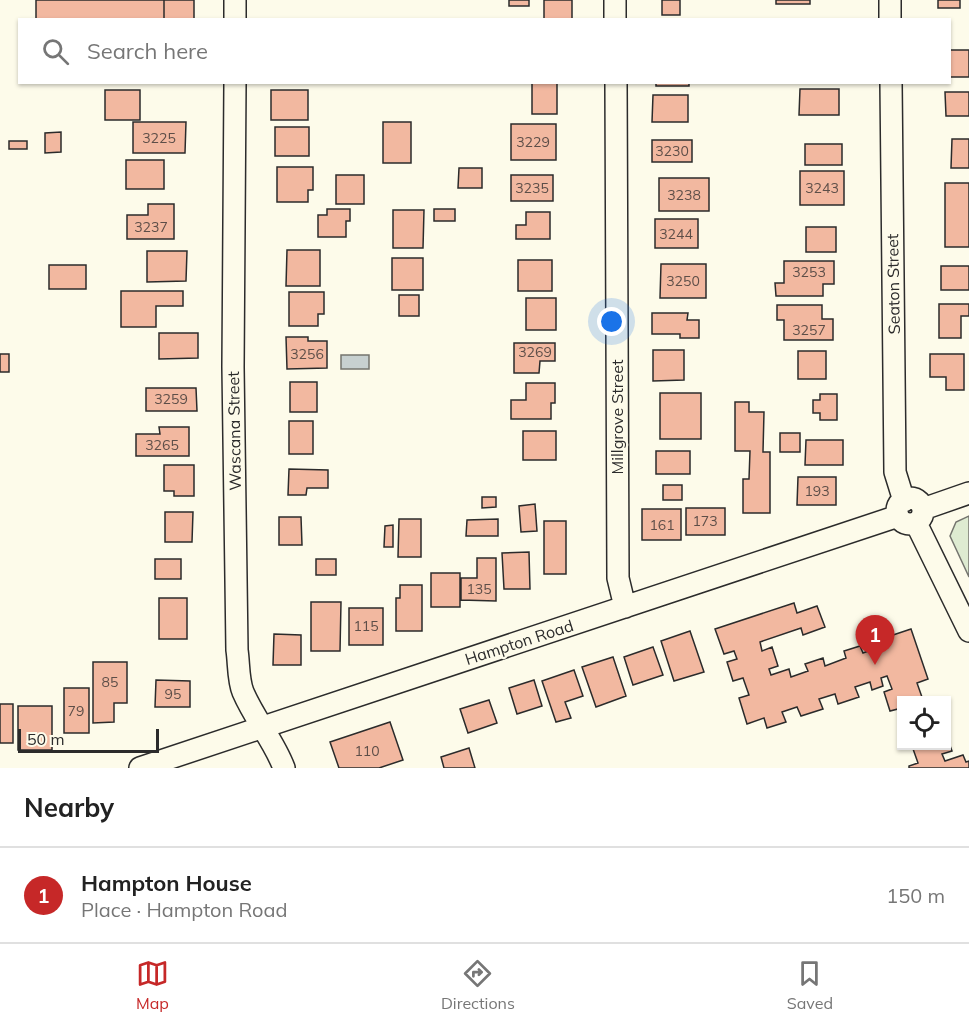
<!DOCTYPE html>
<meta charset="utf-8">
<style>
:root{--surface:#fff;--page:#f2f2f2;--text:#222;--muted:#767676;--line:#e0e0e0;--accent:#c62828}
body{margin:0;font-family:Mulish,sans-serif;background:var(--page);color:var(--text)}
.controls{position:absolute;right:18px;bottom:18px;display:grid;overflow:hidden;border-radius:0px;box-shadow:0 2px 4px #0004}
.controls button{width:54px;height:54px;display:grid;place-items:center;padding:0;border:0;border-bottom:2px solid var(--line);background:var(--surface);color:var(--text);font:30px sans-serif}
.scale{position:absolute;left:18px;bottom:15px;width:141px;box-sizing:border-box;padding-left:6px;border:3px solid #2b2b2b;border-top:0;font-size:16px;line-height:21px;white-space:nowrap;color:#2b2b2b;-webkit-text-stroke:4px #fdfbea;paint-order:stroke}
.you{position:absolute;left:612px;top:322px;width:21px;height:21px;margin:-15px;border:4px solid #fff;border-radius:50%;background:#1a73e8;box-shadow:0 0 0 9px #1a73e833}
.badge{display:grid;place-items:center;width:39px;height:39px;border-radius:50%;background:var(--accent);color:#fff;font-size:20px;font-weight:700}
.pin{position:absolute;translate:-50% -50px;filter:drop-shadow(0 2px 3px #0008)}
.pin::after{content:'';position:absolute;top:32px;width:21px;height:18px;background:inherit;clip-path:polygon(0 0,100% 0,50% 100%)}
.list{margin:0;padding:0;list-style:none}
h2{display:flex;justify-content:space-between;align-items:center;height:78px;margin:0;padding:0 24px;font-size:26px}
h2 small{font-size:20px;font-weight:400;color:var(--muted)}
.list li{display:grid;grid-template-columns:39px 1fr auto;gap:18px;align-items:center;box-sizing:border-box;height:96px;padding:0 24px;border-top:2px solid var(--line)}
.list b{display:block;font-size:22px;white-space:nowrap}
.list p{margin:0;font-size:20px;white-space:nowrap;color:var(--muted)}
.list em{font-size:20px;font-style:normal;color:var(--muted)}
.icon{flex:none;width:33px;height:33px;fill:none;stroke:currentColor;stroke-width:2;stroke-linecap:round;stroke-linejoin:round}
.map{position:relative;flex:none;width:969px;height:768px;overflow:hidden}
.search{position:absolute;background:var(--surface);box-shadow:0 2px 4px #0004;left:18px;right:18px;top:18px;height:66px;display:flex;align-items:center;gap:15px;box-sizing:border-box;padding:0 21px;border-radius:0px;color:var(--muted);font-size:22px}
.sheet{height:174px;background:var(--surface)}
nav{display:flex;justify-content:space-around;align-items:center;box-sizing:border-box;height:84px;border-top:2px solid var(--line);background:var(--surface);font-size:16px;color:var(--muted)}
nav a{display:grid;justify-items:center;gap:3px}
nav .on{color:var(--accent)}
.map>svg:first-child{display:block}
</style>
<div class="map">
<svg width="969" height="768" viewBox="0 0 969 768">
<rect width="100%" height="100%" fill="#fdfbea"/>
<path fill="#deebd1" stroke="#74746e" stroke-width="1.5" d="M969,516V577L950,536L956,522Z"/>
<path fill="#c7d0d0" stroke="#74746e" stroke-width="1.5" d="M341,355H369V369H341Z"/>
<path fill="#f2b8a0" stroke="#2b2b2b" stroke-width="1.5" d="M36,0H164V20H36Z
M164,0H194V20H164Z
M509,0H529V6H509Z
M544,0H572V20H544Z
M662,0H680V15H662Z
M776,0H810V4H776Z
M938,0H960V8H938Z
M950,50H969V77H950Z
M557,82V114H532V83Z
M656,82H689V86H656Z
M800,89H839V115H799Z
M105,90H140V120H105Z
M271,90H308V120H271Z
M945,92H969V116H946Z
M653,95H688V122H652Z
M133,122H186L185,153H133Z
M383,122H411V163H383Z
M511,124H556V160H511Z
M275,127H309V156H275Z
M61,132V152L45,153V133Z
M952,139H969V168H951Z
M652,140H692V162H652Z
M9,141H27V149H9Z
M805,144H842V165H805Z
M126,160H164V189H126Z
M277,167H313V190H308V202H277Z
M459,168H482V188H458Z
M800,171H844V205H800Z
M336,175H364V204H336Z
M511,175H553V201H511Z
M659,178H709V211H659Z
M945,183H969V247H945Z
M148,204H174V239H127V215H148Z
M327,209H350V221H346V237H318V215H327Z
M434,209H455V221H434Z
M393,210H424L423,248H393Z
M526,212H550V239H516V225H526Z
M655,219H698V248H655Z
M806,227H836V252H806Z
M287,250H320V286H286Z
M147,251H187L186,281L147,282Z
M392,258H423V290H392Z
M518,260H552V291H518Z
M784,261H834V284H823V296H776L775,283H784Z
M661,264H706V298H660Z
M49,265H86V289H49Z
M941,266H969V290H941Z
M121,291H183V306H156V327H121Z
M289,292H324V314H318V326H289Z
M399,295H419V316H399Z
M526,298H556V330H526Z
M939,304H969V316H961V338H939Z
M777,305H822V319H833V340H784V320H777Z
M652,313H688L687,320H699V338H680V334H652Z
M159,333H198V358L159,359Z
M286,337H308V341H327V368L287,369Z
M514,343H555V361H540L539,373H514Z
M653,350H684V380L653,381Z
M798,351H826V379H798Z
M0,354H9V372H0Z
M930,354H964V390H946V377H930Z
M290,382H317V412H290Z
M526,383H555V403H551V419H511V400H526Z
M146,388H196L197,411H146Z
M660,393H701V439H660Z
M820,394H837V420H820V413H813V400H820Z
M735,402H749V412H764L763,452H770V513H743V479H749L750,451H735Z
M289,421H313V454H289Z
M159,427H189V456H136V434H160Z
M523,431H556V460H523Z
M780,433H800V452H780Z
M806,440H843V465H805Z
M656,451H690V474H656Z
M164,465H194V496H174V491H164Z
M289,469L328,470V488H307L306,495H288Z
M798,477H836V505H797Z
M663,485H682V500H663Z
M482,497H496V507L482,508Z
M535,504L537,531L521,532L519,506Z
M686,508H725V535H686Z
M642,509H681V540H642Z
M165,512H193L192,542H165Z
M279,517H301L302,545H279Z
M399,519H421V557H398Z
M498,519V536H466L467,520Z
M544,521H566V574H544Z
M393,525V547H384L385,526Z
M529,552L530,589H504L502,553Z
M477,558H496V601L461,600V578H477Z
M155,559H181V579H155Z
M316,559H336V575H316Z
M431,573H460V607H431Z
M400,585H422V631H396V598H400Z
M159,598H187V639H159Z
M311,602H341L340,651H311Z
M794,603L797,613L817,606L825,627L803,635L801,628L760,642L762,651L772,647L778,666L769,669L771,675L789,669L791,677L808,671L805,664L823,658L825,666L846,658L844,651L860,646L863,653L871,650L869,643L911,629L928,679L917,683L923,700H902V720L898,709L890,711L884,692L892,689L887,676L881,678L883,686L872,690L870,682L855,687L859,697L838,704L835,694L819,699L823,709L801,716L797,707L782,712L786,722L767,728L764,718L747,724L739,698L749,695L743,678L733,681L727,662L737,659L734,651L724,654L715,629Z
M349,608H383V645H349Z
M690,631L704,672L674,681L661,641Z
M274,634L301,635V665H273Z
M653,647L663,675L633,685L624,657Z
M613,657L626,696L596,707L582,667Z
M93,662H127V703H114V722L93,723Z
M574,670L583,696L565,702L571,718L556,722L542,681Z
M156,680L190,681V707H155Z
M534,680L542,706L517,714L509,688Z
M64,688H89V733H64Z
M489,700L497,723L468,733L460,709Z
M0,704H13V743H0Z
M18,706H52V750H18Z
M390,722L403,760L379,768H339L330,742Z
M946,735L952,751L942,754L945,761L963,755L966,762L969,761V768H909V766L918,763L912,746L903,749L902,746H946Z
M469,748L475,768H444L441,757Z"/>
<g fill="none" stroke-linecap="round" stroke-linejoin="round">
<g stroke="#2b2b2b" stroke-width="24">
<path id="minor" d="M235,0V20
M615,0V20
M890,0V20
M235,82L233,367L237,650C239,663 238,680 243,692C255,720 274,741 284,768
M616,82L618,578L625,607
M891,82L895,472L904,501
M897 511a13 13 0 1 1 26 0a13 13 0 1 1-26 0Z
M923,509L969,493
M916,523L969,631
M140,768L898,516"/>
</g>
<use href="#minor" stroke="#fdfbea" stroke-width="21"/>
</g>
<g text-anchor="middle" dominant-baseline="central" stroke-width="4.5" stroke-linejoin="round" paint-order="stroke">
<g font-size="14" fill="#5d4e48">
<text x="159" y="138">3225</text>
<text x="533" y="142">3229</text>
<text x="672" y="151">3230</text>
<text x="532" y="188">3235</text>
<text x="822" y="188">3243</text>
<text x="684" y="195">3238</text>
<text x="151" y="227">3237</text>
<text x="676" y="234">3244</text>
<text x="809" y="272">3253</text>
<text x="683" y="281">3250</text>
<text x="809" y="330">3257</text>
<text x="535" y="352">3269</text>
<text x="307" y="354">3256</text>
<text x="171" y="399">3259</text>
<text x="162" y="445">3265</text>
<text x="817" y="491">193</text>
<text x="705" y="521">173</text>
<text x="662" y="525">161</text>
<text x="479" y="589">135</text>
<text x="366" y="626">115</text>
<text x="110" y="682">85</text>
<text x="173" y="694">95</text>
<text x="76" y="711">79</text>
<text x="367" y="751">110</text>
</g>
<g font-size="16" fill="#2b2b2b" stroke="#fdfbea">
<text transform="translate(893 284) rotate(-91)">Seaton Street</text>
<text transform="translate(617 417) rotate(-90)">Millgrove Street</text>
<text transform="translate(234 431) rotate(-91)">Wascana Street</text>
<text transform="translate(519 642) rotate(-18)">Hampton Road</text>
</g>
</g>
</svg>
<div class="controls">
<button><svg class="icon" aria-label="locate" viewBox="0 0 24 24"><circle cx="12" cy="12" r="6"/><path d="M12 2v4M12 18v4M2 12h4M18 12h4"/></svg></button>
</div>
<div class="scale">50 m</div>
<div class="you"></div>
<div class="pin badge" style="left:875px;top:665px">1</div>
<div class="search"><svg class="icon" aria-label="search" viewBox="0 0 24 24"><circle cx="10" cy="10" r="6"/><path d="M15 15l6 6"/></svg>Search here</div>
</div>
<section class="sheet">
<h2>Nearby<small></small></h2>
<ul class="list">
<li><span class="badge">1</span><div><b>Hampton House</b><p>Place · Hampton Road</p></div><em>150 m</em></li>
</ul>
</section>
<nav>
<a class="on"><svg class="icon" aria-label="map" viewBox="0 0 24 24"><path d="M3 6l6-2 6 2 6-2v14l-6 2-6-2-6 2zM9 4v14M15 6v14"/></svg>Map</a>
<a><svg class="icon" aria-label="directions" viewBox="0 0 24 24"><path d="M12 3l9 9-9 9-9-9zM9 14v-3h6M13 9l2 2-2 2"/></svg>Directions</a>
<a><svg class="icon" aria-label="saved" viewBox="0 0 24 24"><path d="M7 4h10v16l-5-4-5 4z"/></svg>Saved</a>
</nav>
